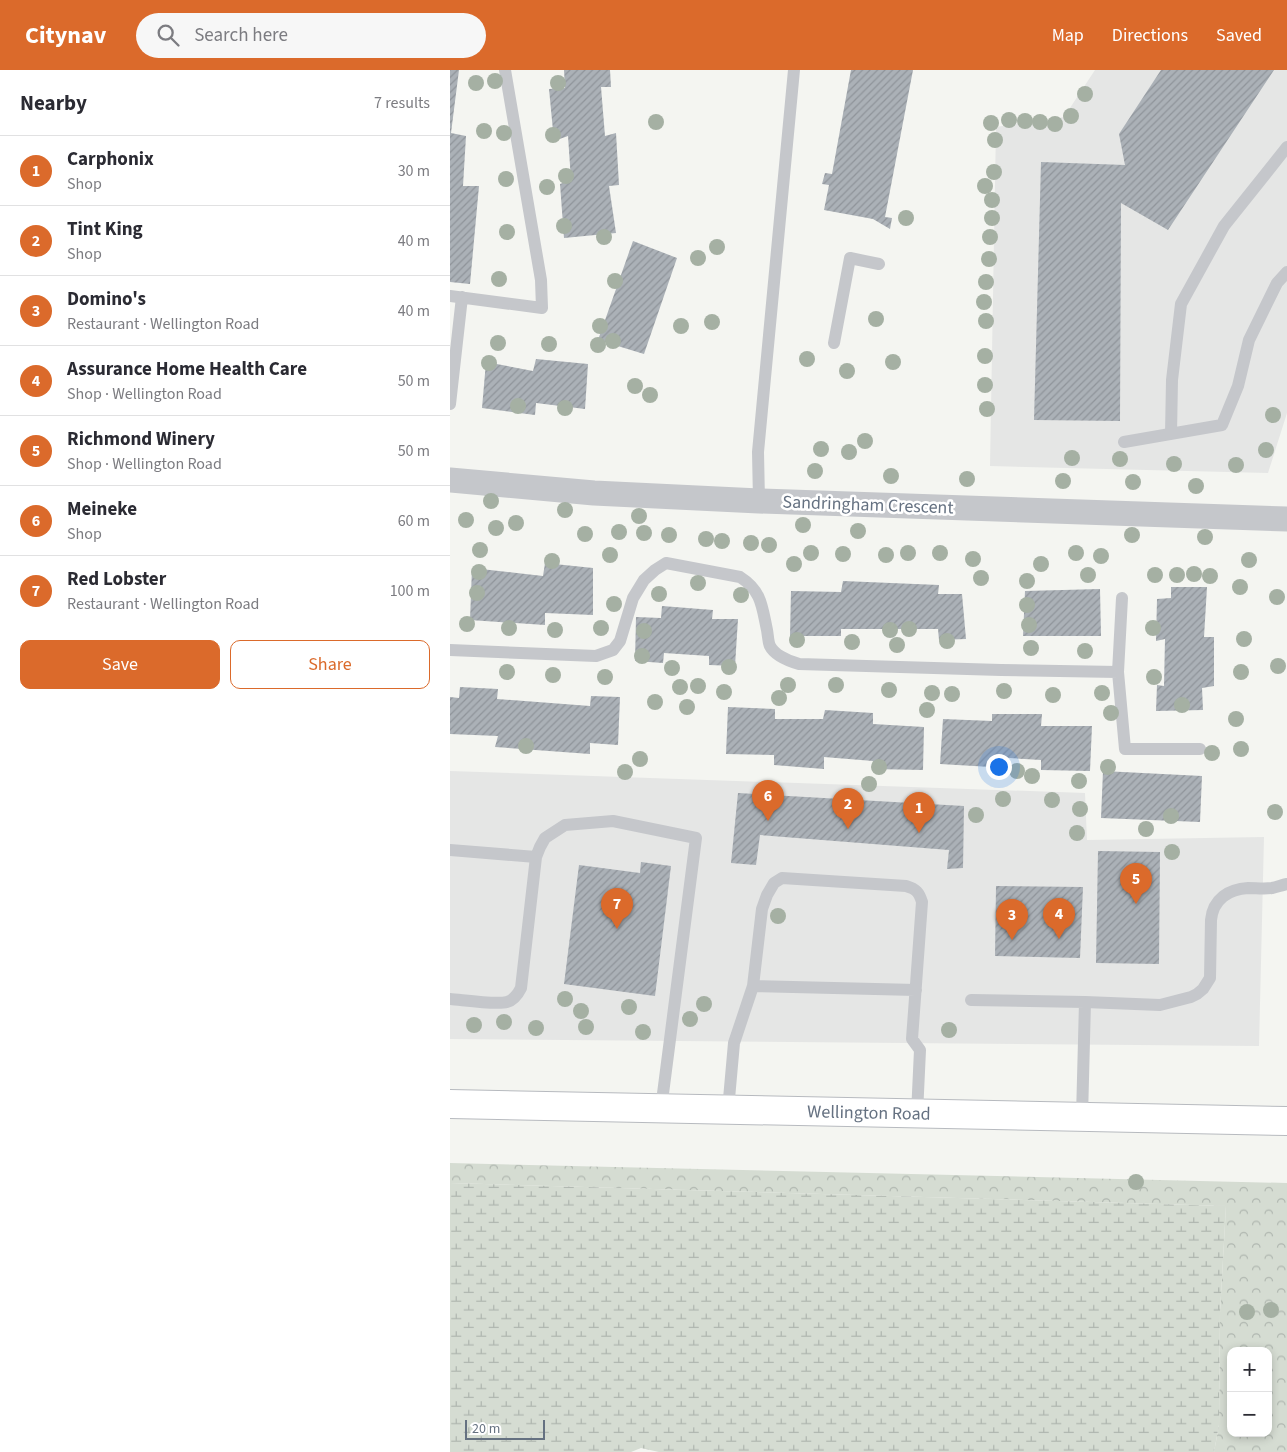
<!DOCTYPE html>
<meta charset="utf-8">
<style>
:root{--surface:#fff;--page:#f7f7f7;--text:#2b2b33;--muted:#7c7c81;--line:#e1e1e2;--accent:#db6a2b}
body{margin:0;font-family:"Source Sans 3",sans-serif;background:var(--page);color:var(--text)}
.controls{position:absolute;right:15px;bottom:15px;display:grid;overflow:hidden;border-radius:10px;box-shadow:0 2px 8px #0003}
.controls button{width:45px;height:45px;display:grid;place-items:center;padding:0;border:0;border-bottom:1px solid var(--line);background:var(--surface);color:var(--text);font:25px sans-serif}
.scale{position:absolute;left:15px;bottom:12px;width:80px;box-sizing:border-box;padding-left:5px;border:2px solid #657181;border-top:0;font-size:14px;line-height:18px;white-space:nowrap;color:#657181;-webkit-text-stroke:4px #fff;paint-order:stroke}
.you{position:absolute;left:548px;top:696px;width:18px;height:18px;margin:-12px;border:4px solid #fff;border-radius:50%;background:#1a73e8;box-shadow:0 0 0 8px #1a73e833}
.badge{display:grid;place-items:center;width:32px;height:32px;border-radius:50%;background:var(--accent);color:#fff;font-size:16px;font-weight:700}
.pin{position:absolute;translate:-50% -41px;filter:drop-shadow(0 1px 2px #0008)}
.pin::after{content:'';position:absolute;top:26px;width:18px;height:15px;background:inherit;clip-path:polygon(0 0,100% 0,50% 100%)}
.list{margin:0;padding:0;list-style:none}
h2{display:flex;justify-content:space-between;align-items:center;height:65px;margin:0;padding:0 20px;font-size:21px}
h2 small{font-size:16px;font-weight:400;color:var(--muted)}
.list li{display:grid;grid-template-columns:32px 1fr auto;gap:15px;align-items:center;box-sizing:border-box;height:70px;padding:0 20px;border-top:1px solid var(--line)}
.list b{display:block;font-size:19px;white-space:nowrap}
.list p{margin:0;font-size:16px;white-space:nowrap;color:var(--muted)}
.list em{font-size:16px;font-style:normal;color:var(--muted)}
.actions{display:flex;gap:10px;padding:15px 20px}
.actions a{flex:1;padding:11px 0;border:1px solid var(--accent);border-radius:10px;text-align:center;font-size:18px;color:var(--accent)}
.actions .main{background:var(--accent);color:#fff}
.icon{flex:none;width:28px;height:28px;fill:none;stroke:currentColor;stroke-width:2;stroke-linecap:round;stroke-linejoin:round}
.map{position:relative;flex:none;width:837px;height:1382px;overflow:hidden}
header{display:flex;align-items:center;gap:30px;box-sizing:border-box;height:70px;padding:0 25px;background:var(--accent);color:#fff}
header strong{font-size:24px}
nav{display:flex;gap:28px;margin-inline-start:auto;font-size:18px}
.search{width:350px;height:45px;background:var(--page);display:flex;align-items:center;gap:12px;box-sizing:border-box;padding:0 18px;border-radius:28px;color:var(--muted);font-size:19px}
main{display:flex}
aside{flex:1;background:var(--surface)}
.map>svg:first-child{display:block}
</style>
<header>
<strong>Citynav</strong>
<div class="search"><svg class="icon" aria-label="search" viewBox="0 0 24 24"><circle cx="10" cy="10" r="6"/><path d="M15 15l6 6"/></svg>Search here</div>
<nav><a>Map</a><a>Directions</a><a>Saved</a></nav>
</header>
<main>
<aside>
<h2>Nearby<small>7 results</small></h2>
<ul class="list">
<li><span class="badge">1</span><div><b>Carphonix</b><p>Shop</p></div><em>30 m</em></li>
<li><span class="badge">2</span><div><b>Tint King</b><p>Shop</p></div><em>40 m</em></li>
<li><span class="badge">3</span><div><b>Domino's</b><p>Restaurant · Wellington Road</p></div><em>40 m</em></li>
<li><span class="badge">4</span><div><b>Assurance Home Health Care</b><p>Shop · Wellington Road</p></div><em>50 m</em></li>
<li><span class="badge">5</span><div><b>Richmond Winery</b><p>Shop · Wellington Road</p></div><em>50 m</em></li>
<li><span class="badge">6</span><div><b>Meineke</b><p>Shop</p></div><em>60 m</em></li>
<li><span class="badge">7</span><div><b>Red Lobster</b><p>Restaurant · Wellington Road</p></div><em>100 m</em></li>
</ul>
<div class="actions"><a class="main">Save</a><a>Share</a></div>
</aside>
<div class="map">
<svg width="837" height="1382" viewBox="0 0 837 1382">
<defs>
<pattern id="forest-crowns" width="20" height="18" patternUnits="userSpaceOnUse" patternTransform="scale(1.25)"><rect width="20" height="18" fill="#d5dcd2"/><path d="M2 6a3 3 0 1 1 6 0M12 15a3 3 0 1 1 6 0" fill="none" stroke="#b0b7b0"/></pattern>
<pattern id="wetland-marsh" width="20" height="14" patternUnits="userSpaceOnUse" patternTransform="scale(1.25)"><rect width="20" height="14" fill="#d5dcd2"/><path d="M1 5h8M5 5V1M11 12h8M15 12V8" fill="none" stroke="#b0b7b0"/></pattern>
<pattern id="building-hatch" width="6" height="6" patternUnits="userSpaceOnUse" patternTransform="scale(1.25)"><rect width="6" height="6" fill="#abb1b7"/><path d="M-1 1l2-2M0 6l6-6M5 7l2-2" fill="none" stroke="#8f949a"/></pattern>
</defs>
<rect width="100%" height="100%" fill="#f4f5f1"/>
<path fill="#e5e6e5" d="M645,0H837V343L818,403L540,396L546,57L614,47Z
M0,701L635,723L637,770L814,767L809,976L0,969Z"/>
<path fill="url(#forest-crowns)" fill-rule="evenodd" d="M0,1093L837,1113V1382H764L769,1355L770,1243L776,1136L0,1113ZM781,1281H818V1363H781Z"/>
<path fill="url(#wetland-marsh)" d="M0,1113L776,1136L770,1243L769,1355L764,1382H209L191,1378L181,1382H0Z"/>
<path fill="url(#building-hatch)" d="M0,0H9L1,63L16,66L13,116H29L20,214L0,212Z
M114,0H160L161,17H151L155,66L166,63L169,115L159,116L166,163L114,168L110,114L121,110L118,66L104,71L99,19L115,18Z
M401,0H463L435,147L442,148L440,159L423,149L374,140L379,115L372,114L375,103L382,104Z
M711,0H824L718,160L671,133L670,351L584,350L591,92L675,95L669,64Z
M183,171L227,188L194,284L148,270Z
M86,289L138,294L135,339L86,333L85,345L32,338L36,292L83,301Z
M95,493L143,498V545L95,543V555L20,550L22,498L93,506Z
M393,511L489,515L488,524H512L516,569L489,570L488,559H391V566H340L341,521L391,522Z
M721,517H757L754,567H764V616L752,618L753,640L706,641L707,615L714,616L715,569L706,571L707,529L721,528Z
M650,519L651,566H573L575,521Z
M212,536L263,540L262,549H288L285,596L259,595V586L214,583L213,593L185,591L186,547L211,548Z
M10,617L48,619L47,629L140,636L141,626L170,627L168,675L140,673V684L45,677L48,666L0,664V627L9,628Z
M278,637L325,639V649H373L375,640L423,643V654L474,657L473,700L423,699V691L374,687V699L324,695V685L276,684Z
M542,644H592L591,656H642L640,701L591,700V690L542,687L541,697L490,694L493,649L542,651Z
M653,701L752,706L750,752L651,748Z
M288,723L514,736L513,798L497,799L499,780L310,765L306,795L281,793Z
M648,781L710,782L709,894L646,893Z
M191,792L221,796L205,926L114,914L129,795L190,803Z
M546,816L633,817L630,888L545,886Z"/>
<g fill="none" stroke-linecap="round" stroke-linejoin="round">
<g stroke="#b7babf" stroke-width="30">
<g id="secondary">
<path id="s1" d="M0,1034L837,1051"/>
</g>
</g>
<path stroke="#c5c7cb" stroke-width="12" d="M0,226L92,238L91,210L55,0
M384,273L400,188L429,194
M0,334L12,227
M721,364L722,310L731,234L774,156L837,77
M674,372L772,355L788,316L799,270L827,213L837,202
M309,431L308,382L344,0
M672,528L668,602L675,679H750
M0,580L146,586L163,580L170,571L183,528L194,510L205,500L216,493L290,507C312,521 312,537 317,560C318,565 318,572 320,576C325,586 339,591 349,594L551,600L668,602
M0,780L86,787
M303,916L466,920
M0,929C13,930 46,935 57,932C64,930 68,924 71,918L86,787L90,777L95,768L115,755L163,751L246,768L211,1039
M521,930L635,932
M278,1040L284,973L303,916L312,839L317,825L324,813L332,808L456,816C466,819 469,822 472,832L462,969L470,980L467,1044
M632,1047L635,932L710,935L741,927L747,924L753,919L760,908L761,850C763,829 779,819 798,818C806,818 814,819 822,818C827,817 832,815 837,814"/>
<path stroke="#c5c7cb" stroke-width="25" d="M0,410L144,423L309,431L837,449"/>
<use href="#secondary" stroke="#fff" stroke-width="28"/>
</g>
<g fill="#a5b0a3">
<circle cx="45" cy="11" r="8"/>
<circle cx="26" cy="13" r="8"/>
<circle cx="108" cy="13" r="8"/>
<circle cx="635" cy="24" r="8"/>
<circle cx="621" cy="46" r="8"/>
<circle cx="559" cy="50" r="8"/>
<circle cx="575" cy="51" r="8"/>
<circle cx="206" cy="52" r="8"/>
<circle cx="590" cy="52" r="8"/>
<circle cx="541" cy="53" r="8"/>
<circle cx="605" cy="54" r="8"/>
<circle cx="34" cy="61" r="8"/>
<circle cx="54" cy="63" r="8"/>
<circle cx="103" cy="65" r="8"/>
<circle cx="545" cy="70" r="8"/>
<circle cx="544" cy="102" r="8"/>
<circle cx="116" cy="106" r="8"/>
<circle cx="56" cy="109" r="8"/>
<circle cx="535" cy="116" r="8"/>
<circle cx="97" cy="117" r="8"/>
<circle cx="542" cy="130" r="8"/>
<circle cx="456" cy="148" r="8"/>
<circle cx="542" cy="148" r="8"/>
<circle cx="114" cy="156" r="8"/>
<circle cx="57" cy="162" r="8"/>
<circle cx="154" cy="167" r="8"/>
<circle cx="540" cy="167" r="8"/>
<circle cx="267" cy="177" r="8"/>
<circle cx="248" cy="188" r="8"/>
<circle cx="539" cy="189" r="8"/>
<circle cx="49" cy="209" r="8"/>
<circle cx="165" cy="211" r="8"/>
<circle cx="536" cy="212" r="8"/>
<circle cx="534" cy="232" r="8"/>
<circle cx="426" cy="249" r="8"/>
<circle cx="536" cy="251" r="8"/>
<circle cx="262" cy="252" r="8"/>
<circle cx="150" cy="256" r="8"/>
<circle cx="231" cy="256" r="8"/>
<circle cx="163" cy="271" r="8"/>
<circle cx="48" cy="273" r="8"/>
<circle cx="99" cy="274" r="8"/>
<circle cx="148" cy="275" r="8"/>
<circle cx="535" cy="286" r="8"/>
<circle cx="357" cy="289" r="8"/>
<circle cx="443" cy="292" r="8"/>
<circle cx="39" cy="293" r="8"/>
<circle cx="397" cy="301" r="8"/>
<circle cx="535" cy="315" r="8"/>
<circle cx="185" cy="316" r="8"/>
<circle cx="200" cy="325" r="8"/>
<circle cx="68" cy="336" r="8"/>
<circle cx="115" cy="338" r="8"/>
<circle cx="537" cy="339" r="8"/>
<circle cx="823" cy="345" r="8"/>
<circle cx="415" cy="371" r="8"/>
<circle cx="371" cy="379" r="8"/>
<circle cx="816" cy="380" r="8"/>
<circle cx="399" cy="382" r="8"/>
<circle cx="622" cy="388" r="8"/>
<circle cx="670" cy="389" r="8"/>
<circle cx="724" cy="394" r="8"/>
<circle cx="786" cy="395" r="8"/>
<circle cx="365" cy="401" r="8"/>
<circle cx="441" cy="406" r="8"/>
<circle cx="517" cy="409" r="8"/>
<circle cx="613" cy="411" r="8"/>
<circle cx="683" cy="412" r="8"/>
<circle cx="746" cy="416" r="8"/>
<circle cx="41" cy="431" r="8"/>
<circle cx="115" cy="440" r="8"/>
<circle cx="189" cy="446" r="8"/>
<circle cx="16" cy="450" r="8"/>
<circle cx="66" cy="453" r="8"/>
<circle cx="353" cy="455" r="8"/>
<circle cx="46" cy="458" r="8"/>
<circle cx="408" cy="461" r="8"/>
<circle cx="169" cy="462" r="8"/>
<circle cx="194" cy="463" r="8"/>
<circle cx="135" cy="464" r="8"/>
<circle cx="219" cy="465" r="8"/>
<circle cx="682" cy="465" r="8"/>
<circle cx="755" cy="467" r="8"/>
<circle cx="256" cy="469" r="8"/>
<circle cx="272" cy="471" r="8"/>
<circle cx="301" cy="473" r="8"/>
<circle cx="319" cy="475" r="8"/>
<circle cx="30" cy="480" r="8"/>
<circle cx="361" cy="483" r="8"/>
<circle cx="458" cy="483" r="8"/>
<circle cx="490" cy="483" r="8"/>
<circle cx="626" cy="483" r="8"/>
<circle cx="393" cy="484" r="8"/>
<circle cx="160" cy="485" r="8"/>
<circle cx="436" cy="485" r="8"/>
<circle cx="651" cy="486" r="8"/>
<circle cx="523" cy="489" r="8"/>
<circle cx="799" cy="490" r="8"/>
<circle cx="102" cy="491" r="8"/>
<circle cx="344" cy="494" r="8"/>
<circle cx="591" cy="494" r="8"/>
<circle cx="29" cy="502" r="8"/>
<circle cx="744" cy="504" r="8"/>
<circle cx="638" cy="505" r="8"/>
<circle cx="705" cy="505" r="8"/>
<circle cx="727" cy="505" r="8"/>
<circle cx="760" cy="506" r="8"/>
<circle cx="531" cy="508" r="8"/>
<circle cx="577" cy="511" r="8"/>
<circle cx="248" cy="513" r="8"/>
<circle cx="790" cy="517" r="8"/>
<circle cx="27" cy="523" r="8"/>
<circle cx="209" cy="524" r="8"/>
<circle cx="291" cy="525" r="8"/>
<circle cx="827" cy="527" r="8"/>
<circle cx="164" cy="534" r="8"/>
<circle cx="577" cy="535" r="8"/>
<circle cx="17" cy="554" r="8"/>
<circle cx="579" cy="555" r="8"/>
<circle cx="59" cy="558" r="8"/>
<circle cx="151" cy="558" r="8"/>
<circle cx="703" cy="558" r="8"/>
<circle cx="459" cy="559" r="8"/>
<circle cx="105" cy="560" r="8"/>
<circle cx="440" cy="560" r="8"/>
<circle cx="194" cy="561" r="8"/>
<circle cx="794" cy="569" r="8"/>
<circle cx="347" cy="570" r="8"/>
<circle cx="497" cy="571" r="8"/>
<circle cx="402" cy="572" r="8"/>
<circle cx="447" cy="575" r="8"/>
<circle cx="581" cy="578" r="8"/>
<circle cx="635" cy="581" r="8"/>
<circle cx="192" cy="586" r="8"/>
<circle cx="828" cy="596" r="8"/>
<circle cx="279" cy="597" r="8"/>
<circle cx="222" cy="598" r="8"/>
<circle cx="57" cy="602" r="8"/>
<circle cx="791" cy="602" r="8"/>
<circle cx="103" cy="605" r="8"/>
<circle cx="155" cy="607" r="8"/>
<circle cx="704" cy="607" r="8"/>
<circle cx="338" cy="615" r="8"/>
<circle cx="386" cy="615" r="8"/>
<circle cx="248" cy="616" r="8"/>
<circle cx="230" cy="617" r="8"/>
<circle cx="439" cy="620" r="8"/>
<circle cx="554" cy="621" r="8"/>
<circle cx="274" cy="622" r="8"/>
<circle cx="482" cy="623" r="8"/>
<circle cx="652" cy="623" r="8"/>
<circle cx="502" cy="624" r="8"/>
<circle cx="603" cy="625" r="8"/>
<circle cx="329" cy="628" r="8"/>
<circle cx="205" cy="632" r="8"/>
<circle cx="732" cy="635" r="8"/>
<circle cx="237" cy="637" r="8"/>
<circle cx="477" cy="640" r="8"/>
<circle cx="661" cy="643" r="8"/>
<circle cx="786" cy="649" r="8"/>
<circle cx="76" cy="676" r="8"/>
<circle cx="791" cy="679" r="8"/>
<circle cx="762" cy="683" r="8"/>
<circle cx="190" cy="689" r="8"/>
<circle cx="429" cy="697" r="8"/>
<circle cx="658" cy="697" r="8"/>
<circle cx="567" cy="701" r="8"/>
<circle cx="175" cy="702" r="8"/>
<circle cx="582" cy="706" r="8"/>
<circle cx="629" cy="711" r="8"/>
<circle cx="419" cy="714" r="8"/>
<circle cx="553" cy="729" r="8"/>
<circle cx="602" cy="730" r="8"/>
<circle cx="630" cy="739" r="8"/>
<circle cx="825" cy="742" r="8"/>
<circle cx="526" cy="745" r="8"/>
<circle cx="721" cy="746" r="8"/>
<circle cx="696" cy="759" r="8"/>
<circle cx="627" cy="763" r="8"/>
<circle cx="722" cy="782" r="8"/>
<circle cx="328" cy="846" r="8"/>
<circle cx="115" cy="929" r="8"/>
<circle cx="254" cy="934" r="8"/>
<circle cx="179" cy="937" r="8"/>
<circle cx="131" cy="941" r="8"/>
<circle cx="240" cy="949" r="8"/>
<circle cx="54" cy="952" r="8"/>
<circle cx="24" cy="955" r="8"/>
<circle cx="136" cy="957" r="8"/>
<circle cx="86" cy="958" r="8"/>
<circle cx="499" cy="960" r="8"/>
<circle cx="193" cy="962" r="8"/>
<circle cx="686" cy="1112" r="8"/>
<circle cx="821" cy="1240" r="8"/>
<circle cx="797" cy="1242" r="8"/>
</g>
<g text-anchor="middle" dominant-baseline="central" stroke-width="5" stroke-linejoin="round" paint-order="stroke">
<g font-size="18" fill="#657181" stroke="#fff">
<text transform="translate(418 435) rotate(2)">Sandringham Crescent</text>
<text stroke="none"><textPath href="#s1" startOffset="419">Wellington Road</textPath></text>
</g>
</g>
</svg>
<div class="controls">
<button>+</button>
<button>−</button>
</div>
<div class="scale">20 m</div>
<div class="you"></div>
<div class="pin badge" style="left:469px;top:763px">1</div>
<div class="pin badge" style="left:398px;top:759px">2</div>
<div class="pin badge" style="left:562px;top:870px">3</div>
<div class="pin badge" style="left:609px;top:869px">4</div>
<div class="pin badge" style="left:686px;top:834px">5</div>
<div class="pin badge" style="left:318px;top:751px">6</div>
<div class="pin badge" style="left:167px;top:859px">7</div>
</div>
</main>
